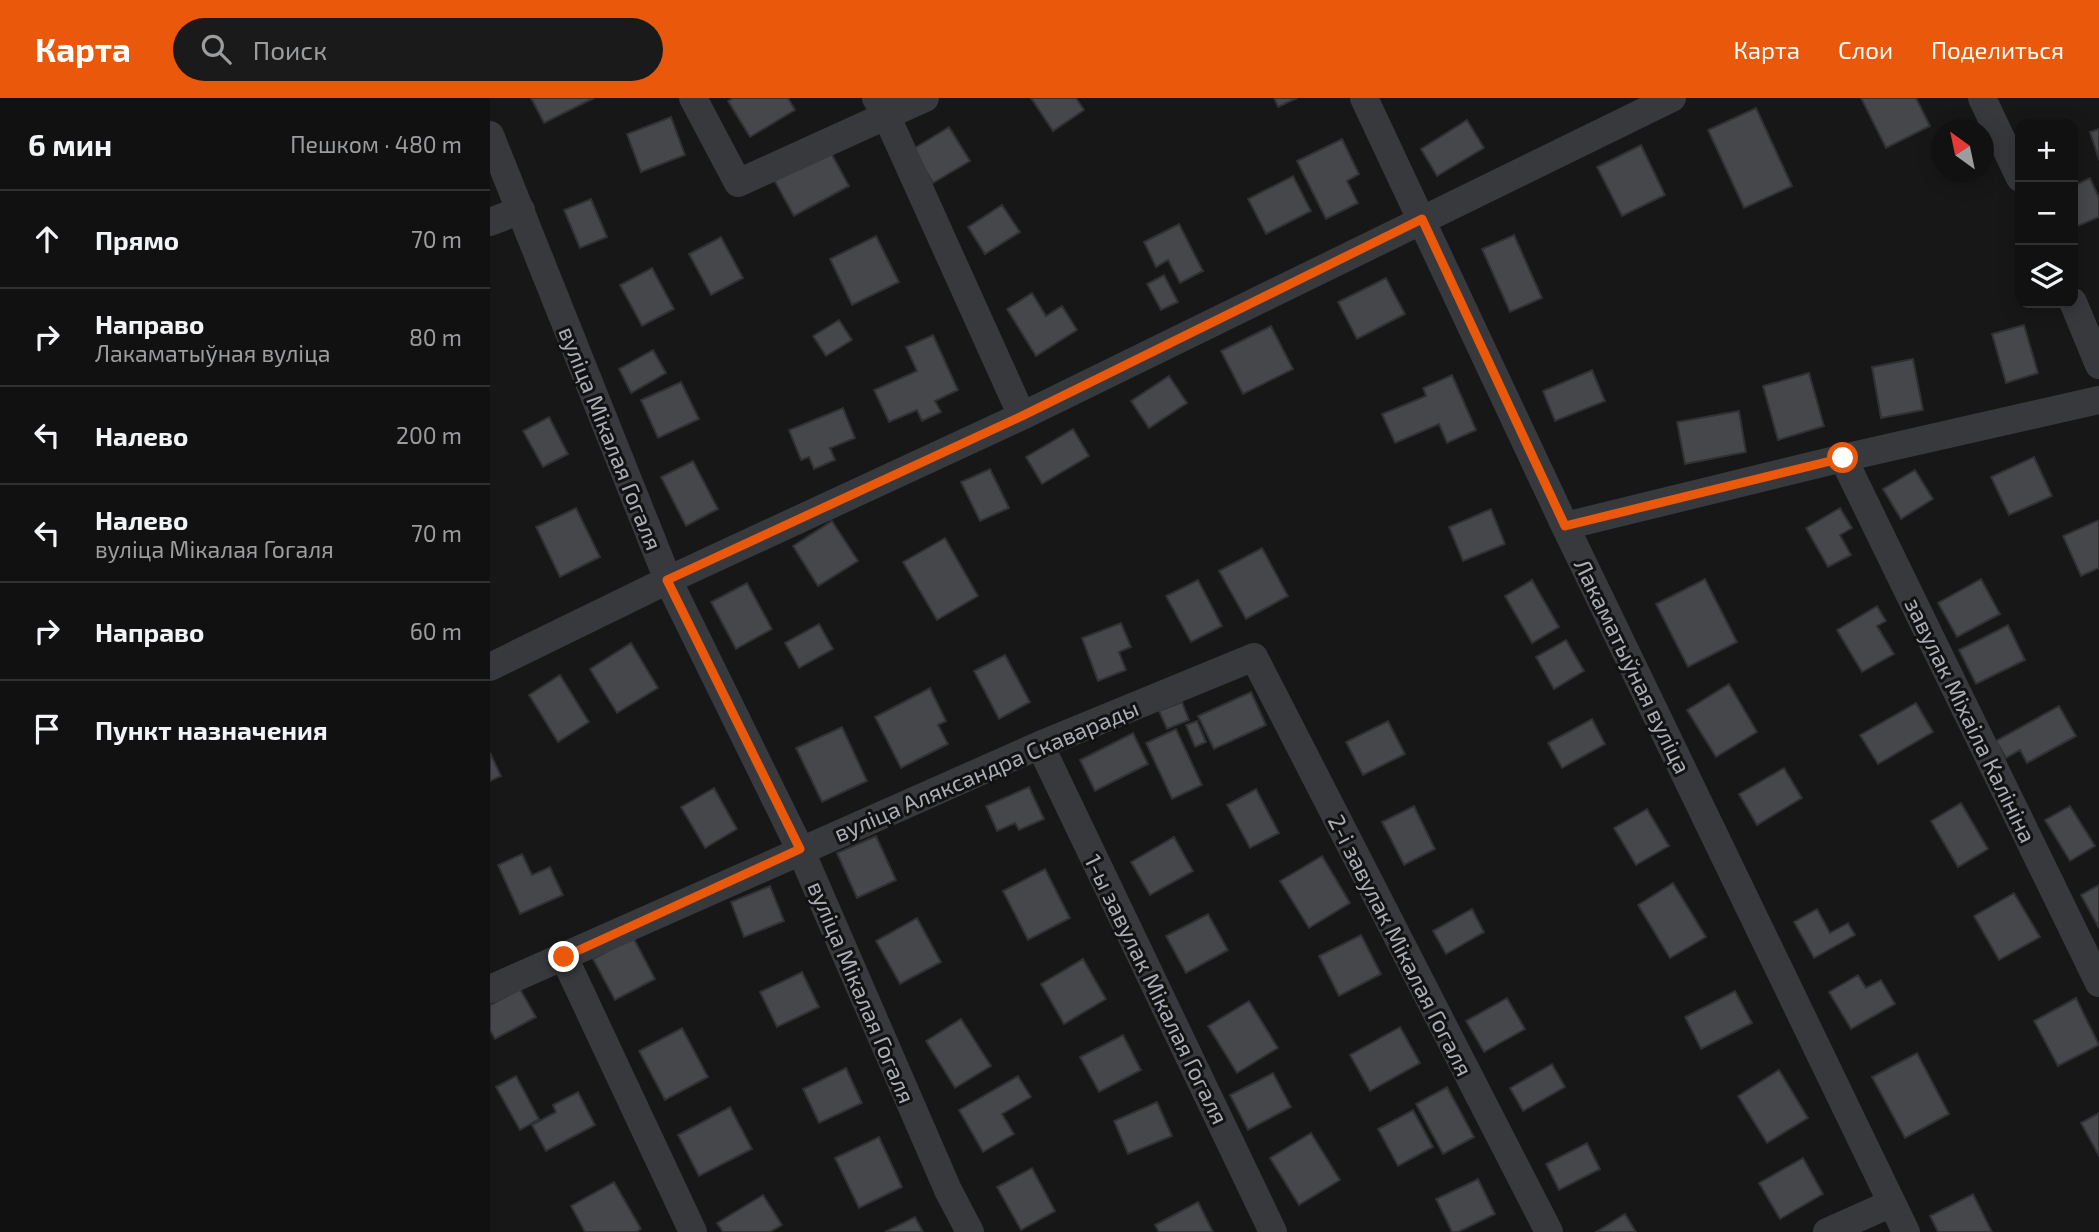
<!DOCTYPE html>
<html lang="ru">
<meta charset="utf-8">
<style>
:root{--surface:#111112;--page:#1a1a1b;--text:#f1f3f6;--muted:#9c9d9f;--line:#303132;--accent:#ea580c}
body{margin:0;font-family:"Exo 2",sans-serif;background:var(--page);color:var(--text)}
.controls{position:absolute;right:21px;top:21px;display:grid;overflow:hidden;border-radius:14px;box-shadow:0 4px 18px #0003}
.controls button{width:63px;height:63px;display:grid;place-items:center;padding:0;border:0;border-bottom:2px solid var(--line);background:var(--surface);color:var(--text);font:35px sans-serif}
.compass{position:absolute;left:1441px;top:21px;width:63px;height:63px;border-radius:50%;background:var(--surface);box-shadow:0 4px 18px #0003;rotate:327deg}
.stop{position:absolute;width:21px;height:21px;margin:-16px;border:5px solid #ea580c;border-radius:50%;background:#fff}
.stop.end{background:#ea580c;border-color:#fff;box-shadow:0 2px 7px #0008}
.list{margin:0;padding:0;list-style:none}
h2{display:flex;justify-content:space-between;align-items:center;height:91px;margin:0;padding:0 28px;font-size:30px}
h2 small{font-size:23px;font-weight:400;color:var(--muted)}
.list li{display:grid;grid-template-columns:46px 1fr auto;gap:21px;align-items:center;box-sizing:border-box;height:98px;padding:0 28px;border-top:2px solid var(--line)}
.list b{display:block;font-size:26px;white-space:nowrap}
.list p{margin:0;font-size:23px;white-space:nowrap;color:var(--muted)}
.list em{font-size:23px;font-style:normal;color:var(--muted)}
.icon{flex:none;width:38px;height:38px;fill:none;stroke:currentColor;stroke-width:2;stroke-linecap:round;stroke-linejoin:round}
.map{position:relative;flex:none;width:1609px;height:1134px;overflow:hidden}
header{display:flex;align-items:center;gap:42px;box-sizing:border-box;height:98px;padding:0 35px;background:var(--accent);color:#fff}
header strong{font-size:33px}
nav{display:flex;gap:38px;margin-inline-start:auto;font-size:24px}
.search{width:490px;height:63px;background:var(--page);display:flex;align-items:center;gap:18px;box-sizing:border-box;padding:0 24px;border-radius:38px;color:var(--muted);font-size:26px}
main{display:flex}
aside{flex:1;background:var(--surface)}
.map>svg:first-child{display:block}
</style>
<header>
<strong>Карта</strong>
<div class="search"><svg class="icon" aria-label="search" viewBox="0 0 24 24"><circle cx="10" cy="10" r="6"/><path d="M15 15l6 6"/></svg>Поиск</div>
<nav><a>Карта</a><a>Слои</a><a>Поделиться</a></nav>
</header>
<main>
<aside>
<h2>6 мин<small>Пешком · 480 m</small></h2>
<ul class="list">
<li><svg class="icon" aria-label="ahead" viewBox="0 0 24 24"><path d="M12 20V5M6 11l6-6 6 6"/></svg><div><b>Прямо</b></div><em>70 m</em></li>
<li><svg class="icon" aria-label="right" viewBox="0 0 24 24"><path d="M7 20v-9h11M14 6l5 5-5 5"/></svg><div><b>Направо</b><p>Лакаматыўная вуліца</p></div><em>80 m</em></li>
<li><svg class="icon" aria-label="left" viewBox="0 0 24 24"><path d="M17 20v-9H6M10 6l-5 5 5 5"/></svg><div><b>Налево</b></div><em>200 m</em></li>
<li><svg class="icon" aria-label="left" viewBox="0 0 24 24"><path d="M17 20v-9H6M10 6l-5 5 5 5"/></svg><div><b>Налево</b><p>вуліца Мікалая Гогаля</p></div><em>70 m</em></li>
<li><svg class="icon" aria-label="right" viewBox="0 0 24 24"><path d="M7 20v-9h11M14 6l5 5-5 5"/></svg><div><b>Направо</b></div><em>60 m</em></li>
<li><svg class="icon" aria-label="arrive" viewBox="0 0 24 24"><path d="M6 21V4h12l-3 4 3 4H6"/></svg><div><b>Пункт назначения</b></div></li>
</ul>
</aside>
<div class="map">
<svg width="1609" height="1134" viewBox="0 0 1609 1134">
<rect width="100%" height="100%" fill="#171718"/>
<path fill="#46474b" stroke="#313134" stroke-width="2" d="M41,0H104L54,25Z
M243,0H298L305,12L260,39L238,3Z
M541,0H586L594,12L563,33Z
M784,0H807L788,9Z
M1371,0H1426L1440,28L1396,50Z
M1266,10L1302,88L1254,110L1218,32Z
M181,19L195,57L151,74L137,36Z
M977,22L994,50L947,78L931,51Z
M459,29L480,63L443,85L423,51Z
M1609,31V62L1600,34Z
M852,41L869,76L857,83L868,105L836,121L807,63Z
M1151,47L1175,97L1132,118L1107,69Z
M339,51L359,88L304,118L284,82Z
M803,78L821,113L776,136L758,101Z
M1600,80L1609,100V119L1583,130V88Z
M101,101L117,139L90,150L74,112Z
M512,107L530,134L495,156L478,129Z
M689,126L713,173L690,185L678,162L666,169L654,144Z
M1024,137L1052,200L1020,214L992,151Z
M386,138L409,184L362,207L340,161Z
M231,139L253,180L221,197L199,156Z
M162,170L184,211L152,228L130,187Z
M674,177L688,204L671,212L657,186Z
M896,180L915,216L867,241L848,204Z
M542,195L556,218L572,208L587,232L546,258L517,211Z
M349,222L362,242L336,258L323,238Z
M1534,227L1548,275L1516,285L1502,236Z
M781,228L803,271L753,296L731,253Z
M443,237L468,292L445,303L451,314L432,323L427,312L399,324L384,292L427,273L416,249Z
M163,252L176,275L141,295L129,271Z
M1423,261L1433,312L1391,320L1382,269Z
M1102,272L1115,303L1065,323L1053,293Z
M1319,275L1334,328L1288,342L1273,288Z
M962,277L986,332L957,345L949,326L905,345L892,316L936,298L933,290Z
M679,278L697,305L659,330L641,303Z
M191,284L209,321L168,340L151,302Z
M353,310L365,340L340,350L345,362L324,371L319,359L311,362L299,332Z
M1249,313L1256,354L1195,366L1187,324Z
M59,319L78,356L53,369L33,333Z
M583,331L599,358L552,386L536,359Z
M1544,359L1562,398L1519,417L1501,379Z
M203,363L228,411L196,428L171,379Z
M500,371L519,410L490,423L471,384Z
M1425,372L1443,401L1411,421L1393,391Z
M86,410L110,459L70,479L46,429Z
M1350,410L1362,430L1350,437L1361,457L1338,469L1316,430Z
M1001,411L1015,446L973,463L959,429Z
M1609,422V470L1591,478L1573,438Z
M342,423L368,463L328,488L303,448Z
M455,440L488,498L447,522L413,464Z
M772,450L798,498L756,521L729,473Z
M1215,481L1247,544L1198,569L1166,506Z
M1491,481L1510,516L1467,539L1448,505Z
M708,482L732,528L701,544L676,498Z
M1042,482L1069,529L1042,545L1015,498Z
M257,485L282,531L246,551L221,504Z
M1387,508L1396,523L1387,528L1404,556L1372,574L1347,532Z
M631,525L641,549L629,554L636,572L608,583L592,540Z
M329,526L343,551L309,570L295,545Z
M1518,527L1535,562L1486,586L1469,552Z
M1076,542L1094,573L1064,591L1046,559Z
M141,545L168,590L127,615L100,571Z
M515,557L540,604L509,621L484,573Z
M70,577L99,624L68,644L39,597Z
M1239,586L1267,634L1226,659L1197,612Z
M440,590L456,623L448,627L458,646L411,670L385,619Z
M761,594L776,627L724,651L708,618Z
M692,604L699,622L677,631L669,613Z
M1426,605L1443,634L1388,666L1370,637Z
M1569,608L1586,638L1537,665L1530,652L1516,660L1506,643Z
M1102,621L1115,646L1072,670L1058,645Z
M707,623L716,644L705,649L696,627Z
M898,623L915,656L873,677L856,644Z
M352,629L377,683L332,704L306,650Z
M686,631L712,687L682,701L656,645Z
M643,635L658,666L605,693L590,662Z
M0,655L11,678L0,683Z
M1294,670L1312,700L1267,727L1249,696Z
M539,689L554,721L529,732L525,725L507,733L496,708Z
M224,690L247,731L215,750L191,709Z
M766,691L789,735L760,750L737,707Z
M1471,705L1498,751L1468,769L1441,723Z
M924,708L945,751L914,767L892,724Z
M1580,708L1605,748L1580,763L1555,722Z
M1157,711L1179,748L1146,767L1124,730Z
M386,738L406,782L367,800L347,755Z
M684,739L703,773L660,797L641,764Z
M32,756L42,777L60,769L73,797L30,816L8,767Z
M832,758L860,805L819,830L790,783Z
M555,771L580,820L538,842L513,793Z
M1183,785L1216,839L1180,860L1148,807Z
M1609,787V830L1591,797Z
M280,788L294,823L254,839L241,804Z
M1524,795L1550,839L1509,862L1484,818Z
M982,811L994,834L956,856L943,833Z
M1327,811L1340,835L1358,825L1365,837L1324,860L1304,824Z
M718,816L738,852L696,875L676,838Z
M427,820L451,864L410,886L386,843Z
M871,837L891,876L849,898L829,858Z
M143,839L165,881L125,902L103,861Z
M593,861L616,901L574,926L551,886Z
M312,874L329,909L287,929L270,894Z
M1368,877L1376,890L1391,882L1405,906L1361,931L1339,894Z
M30,891L46,919L5,941L0,932V907Z
M1245,893L1262,925L1211,951L1195,919Z
M1017,900L1035,931L994,954L976,923Z
M1586,900L1609,947L1568,968L1544,923Z
M759,903L788,950L747,975L718,928Z
M471,921L501,968L465,990L436,943Z
M910,929L930,965L880,993L860,957Z
M192,930L218,979L175,1002L149,953Z
M633,937L651,972L609,994L590,959Z
M1427,955L1459,1016L1415,1040L1382,979Z
M1062,966L1075,989L1033,1013L1020,990Z
M356,970L372,1005L329,1025L313,991Z
M1289,972L1318,1020L1277,1045L1248,998Z
M783,975L801,1009L758,1032L740,997Z
M26,978L49,1021L30,1032L6,989Z
M528,978L541,999L512,1016L524,1036L493,1054L469,1012Z
M957,989L984,1039L953,1056L926,1006Z
M88,994L105,1027L56,1053L42,1027L66,1014L63,1007Z
M667,1004L682,1038L638,1056L624,1023Z
M240,1009L262,1051L209,1078L188,1037Z
M923,1012L943,1049L908,1068L888,1031Z
M1609,1015V1058L1591,1025Z
M821,1035L850,1082L809,1107L780,1060Z
M389,1039L412,1089L369,1110L345,1060Z
M1097,1045L1110,1071L1069,1092L1056,1066Z
M1313,1060L1333,1096L1290,1121L1269,1085Z
M542,1070L565,1113L531,1132L507,1089Z
M988,1081L1005,1116L968,1134H962L946,1101Z
M124,1084L151,1131L146,1134H95L81,1108Z
M1483,1096L1502,1134H1448L1440,1118Z
M273,1097L292,1127L280,1134H233L227,1125Z
M708,1104L723,1134H669L665,1127Z
M1135,1116L1146,1134H1106Z
M425,1119L433,1134H395Z"/>
<g fill="none" stroke-linecap="round" stroke-linejoin="round">
<path stroke="#38393d" stroke-width="28" d="M203,0L248,85L435,0
M386,0L397,19L532,318
M874,0L1075,428L1416,1134
M1492,0L1530,80
M0,37L178,482L310,751L458,1092L480,1134
M0,124L31,112
M1583,204L1609,267
M1353,360L1609,885
M1075,428L1353,360L1609,302
M0,569L178,482L532,318L1182,0
M550,647L783,1134
M74,859L203,1134
M0,891L550,647L764,559L1059,1134
M1337,1134L1402,1105"/>
</g>
<g fill="none" stroke-linecap="round" stroke-linejoin="round">
<path stroke="#ea580c" stroke-width="9" d="M74,859L310,751L177,482L532,318L932,121L1075,428L1353,360"/>
</g>
<g text-anchor="middle" dominant-baseline="central" stroke-width="6" stroke-linejoin="round" paint-order="stroke">
<g font-size="23" fill="#aaaeb7" stroke="#121213">
<text transform="translate(121 340) rotate(68)">вуліца Мікалая Гогаля</text>
<text transform="translate(1143 568) rotate(64)">Лакаматыўная вуліца</text>
<text transform="translate(1481 622) rotate(64)">завулак Міхаіла Калініна</text>
<text transform="translate(496 672) rotate(-23)">вуліца Аляксандра Скаварады</text>
<text transform="translate(911 847) rotate(63)">2-і завулак Мікалая Гогаля</text>
<text transform="translate(667 891) rotate(64)">1-ы завулак Мікалая Гогаля</text>
<text transform="translate(372 894) rotate(67)">вуліца Мікалая Гогаля</text>
</g>
</g>
</svg>
<div class="controls">
<button>+</button>
<button>−</button>
<button><svg class="icon" aria-label="layers" viewBox="0 0 24 24"><path d="M12 4l9 5-9 5-9-5zM3 14l9 5 9-5"/></svg></button>
</div>
<svg class="compass" viewBox="-18 -18 36 36"><path d="M0-13l5 13h-10z" fill="#e53935"/><path d="M0 13l5-13h-10z" fill="#9c9d9f"/></svg>
<div class="stop" style="left:1353px;top:360px"></div>
<div class="stop end" style="left:74px;top:859px"></div>
</div>
</main>
